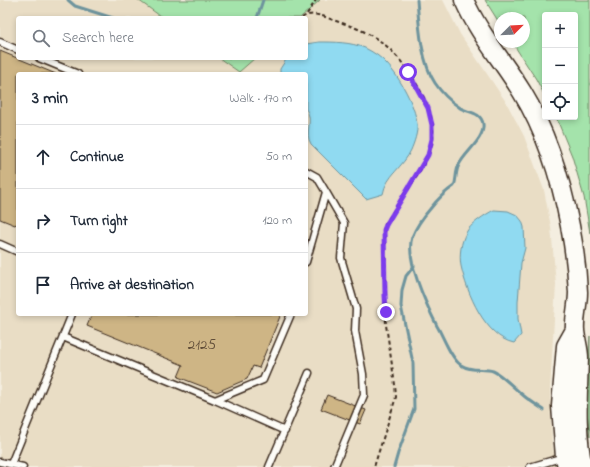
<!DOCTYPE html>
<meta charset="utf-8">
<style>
:root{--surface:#fff;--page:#f6f6f7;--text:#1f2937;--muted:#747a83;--line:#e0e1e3}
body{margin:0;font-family:"Indie Flower",sans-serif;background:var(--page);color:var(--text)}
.controls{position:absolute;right:12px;top:12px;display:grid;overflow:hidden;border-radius:4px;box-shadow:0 2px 6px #0003}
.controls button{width:36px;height:36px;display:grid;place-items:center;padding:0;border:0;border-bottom:1px solid var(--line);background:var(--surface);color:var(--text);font:20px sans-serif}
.compass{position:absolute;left:494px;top:12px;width:36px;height:36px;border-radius:50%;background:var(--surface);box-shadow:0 2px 6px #0003;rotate:66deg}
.stop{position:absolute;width:12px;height:12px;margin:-9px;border:3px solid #7c3aed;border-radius:50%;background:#fff}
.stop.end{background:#7c3aed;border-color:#fff;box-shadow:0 1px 4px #0008}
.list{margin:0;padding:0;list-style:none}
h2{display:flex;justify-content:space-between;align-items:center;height:52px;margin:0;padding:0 16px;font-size:17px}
h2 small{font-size:13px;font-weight:400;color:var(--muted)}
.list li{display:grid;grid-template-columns:26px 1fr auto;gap:12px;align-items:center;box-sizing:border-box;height:64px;padding:0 16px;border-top:1px solid var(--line)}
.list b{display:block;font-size:15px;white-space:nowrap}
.list em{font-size:13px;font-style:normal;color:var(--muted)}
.icon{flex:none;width:22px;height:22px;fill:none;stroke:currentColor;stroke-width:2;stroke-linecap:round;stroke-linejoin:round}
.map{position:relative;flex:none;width:590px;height:467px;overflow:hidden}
.search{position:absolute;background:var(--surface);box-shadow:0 2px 6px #0003;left:16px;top:16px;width:292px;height:44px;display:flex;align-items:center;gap:10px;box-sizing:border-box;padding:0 14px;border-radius:4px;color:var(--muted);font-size:15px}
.panel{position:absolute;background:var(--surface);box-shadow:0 2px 6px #0003;left:16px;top:72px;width:292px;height:244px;border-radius:4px}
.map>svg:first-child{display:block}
</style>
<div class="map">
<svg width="590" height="467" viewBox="0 0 590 467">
<rect width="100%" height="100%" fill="#f4eee0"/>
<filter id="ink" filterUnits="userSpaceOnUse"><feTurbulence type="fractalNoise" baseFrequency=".025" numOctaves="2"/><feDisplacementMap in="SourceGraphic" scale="8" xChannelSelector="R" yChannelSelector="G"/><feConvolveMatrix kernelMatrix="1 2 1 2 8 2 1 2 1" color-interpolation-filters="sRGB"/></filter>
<g filter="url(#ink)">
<path fill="#e9ddc5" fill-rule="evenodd" d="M0,0H138L163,18H18V58H219L239,72L255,58H306V18H300L320,0H443L460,34L506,102L524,136L544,190L551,227L556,284L550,391L552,443L557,467H0ZM18,74H306V314H18Z"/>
<path fill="#a4e3ab" stroke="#708664" d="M138,0H320L300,18H163Z
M485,0H590V233L584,197L572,156L556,117H575V15H545V96L536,79L512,42H524V18H500V24Z
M219,58H255L239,72Z
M590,336V437C584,404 588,369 590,336Z"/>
<path fill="#90daf1" stroke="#6e949d" d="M319,42C335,42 350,42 365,48C373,52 381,57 387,64C400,78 415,105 417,124C418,132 414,143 411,150C404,166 386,176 383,194L366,199L311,144C304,133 314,120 306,109V74H280V69L287,58H306V44Z
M494,210L508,211L517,215L522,221L524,227L525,248L521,263L518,302V319L521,335L514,343C485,337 467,293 461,266C459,255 461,242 466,233C469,225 486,214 494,210Z"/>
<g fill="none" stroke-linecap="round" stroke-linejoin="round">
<path stroke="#6e949d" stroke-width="3" d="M68,0L75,6L113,18
M417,0C419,25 421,62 435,83C441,92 450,101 459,107C466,113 481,111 483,124C485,139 464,153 459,165C455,172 457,179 454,186C445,192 437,200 430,209C423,217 416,227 412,237C405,259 427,306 437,326C443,336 451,359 461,365C471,372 483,368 493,371C501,374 516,390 524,396C530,401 537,405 544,410
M257,18L263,0
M394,467L398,453L414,409L413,363L401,306L402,290L406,276L414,266"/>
</g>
<path fill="#ceb585" stroke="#3b2a1e" d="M0,51L56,74H18V224H16L15,225L0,219Z
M92,314H281L259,368L253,366L247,379L217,392L178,377L183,365L87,326Z
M327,395L366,410L360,424L321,409Z"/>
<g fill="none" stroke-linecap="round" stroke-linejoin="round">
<g stroke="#3b2a1e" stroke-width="9">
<path id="lane" d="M0,42L18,50
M39,58L78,74
M306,171L317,177L326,192L306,262
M326,192L344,223L341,258L356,309L355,331L363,374L364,395L334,467
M0,244L18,252
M63,337L215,400L263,380L291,314
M215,400L285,431
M0,462L23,467
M11,464L72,314
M269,467L309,373
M530,467L564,457"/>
</g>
<g stroke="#3b2a1e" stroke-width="21">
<path id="secondary" d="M464,0C479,34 503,61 522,92C547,133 561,179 570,226C574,247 577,270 578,292C578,305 574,318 575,331C576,341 579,349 579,358C578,394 575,432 583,467
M567,467L565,457L561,406L566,346L575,330"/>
</g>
<path stroke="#3b2a1e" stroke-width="2" stroke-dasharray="4 3" stroke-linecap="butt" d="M307,14L316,0
M302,18C311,11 323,16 333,20C349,25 366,31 380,41C403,57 432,102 433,131C433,153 419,171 408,189C400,201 393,213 385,225L384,230L386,325L395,385L396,397L374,467"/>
<use href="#lane" stroke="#fdfcf7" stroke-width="6"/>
<use href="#secondary" stroke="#fdfcf7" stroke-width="18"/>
</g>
</g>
<g fill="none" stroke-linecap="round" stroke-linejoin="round" filter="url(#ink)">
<path stroke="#7c3aed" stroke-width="5" d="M386,312L385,295L384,230L386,225L428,155L432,139V125L428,108L408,72"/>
</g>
<g text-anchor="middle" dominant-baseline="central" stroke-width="4" stroke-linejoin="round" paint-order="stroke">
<g font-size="15" fill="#604d38">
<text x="202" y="345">2125</text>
</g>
</g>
</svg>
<div class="controls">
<button>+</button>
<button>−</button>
<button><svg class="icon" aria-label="locate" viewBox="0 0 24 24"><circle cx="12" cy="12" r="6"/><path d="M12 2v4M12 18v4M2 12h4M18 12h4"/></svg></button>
</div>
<svg class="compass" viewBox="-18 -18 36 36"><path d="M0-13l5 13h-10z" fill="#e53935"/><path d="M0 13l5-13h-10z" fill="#747a83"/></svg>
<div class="stop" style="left:408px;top:72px"></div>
<div class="stop end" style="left:386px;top:312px"></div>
<div class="search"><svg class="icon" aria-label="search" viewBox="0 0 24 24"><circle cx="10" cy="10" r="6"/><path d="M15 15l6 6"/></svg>Search here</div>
<section class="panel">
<h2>3 min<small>Walk · 170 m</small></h2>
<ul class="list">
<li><svg class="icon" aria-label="ahead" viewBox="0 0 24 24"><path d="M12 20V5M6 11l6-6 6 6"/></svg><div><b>Continue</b></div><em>50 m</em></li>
<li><svg class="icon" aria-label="right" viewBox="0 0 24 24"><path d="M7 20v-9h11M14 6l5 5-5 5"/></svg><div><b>Turn right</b></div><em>120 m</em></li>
<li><svg class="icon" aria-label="arrive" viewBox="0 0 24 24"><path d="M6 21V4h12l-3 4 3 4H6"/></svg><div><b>Arrive at destination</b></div></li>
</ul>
</section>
</div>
